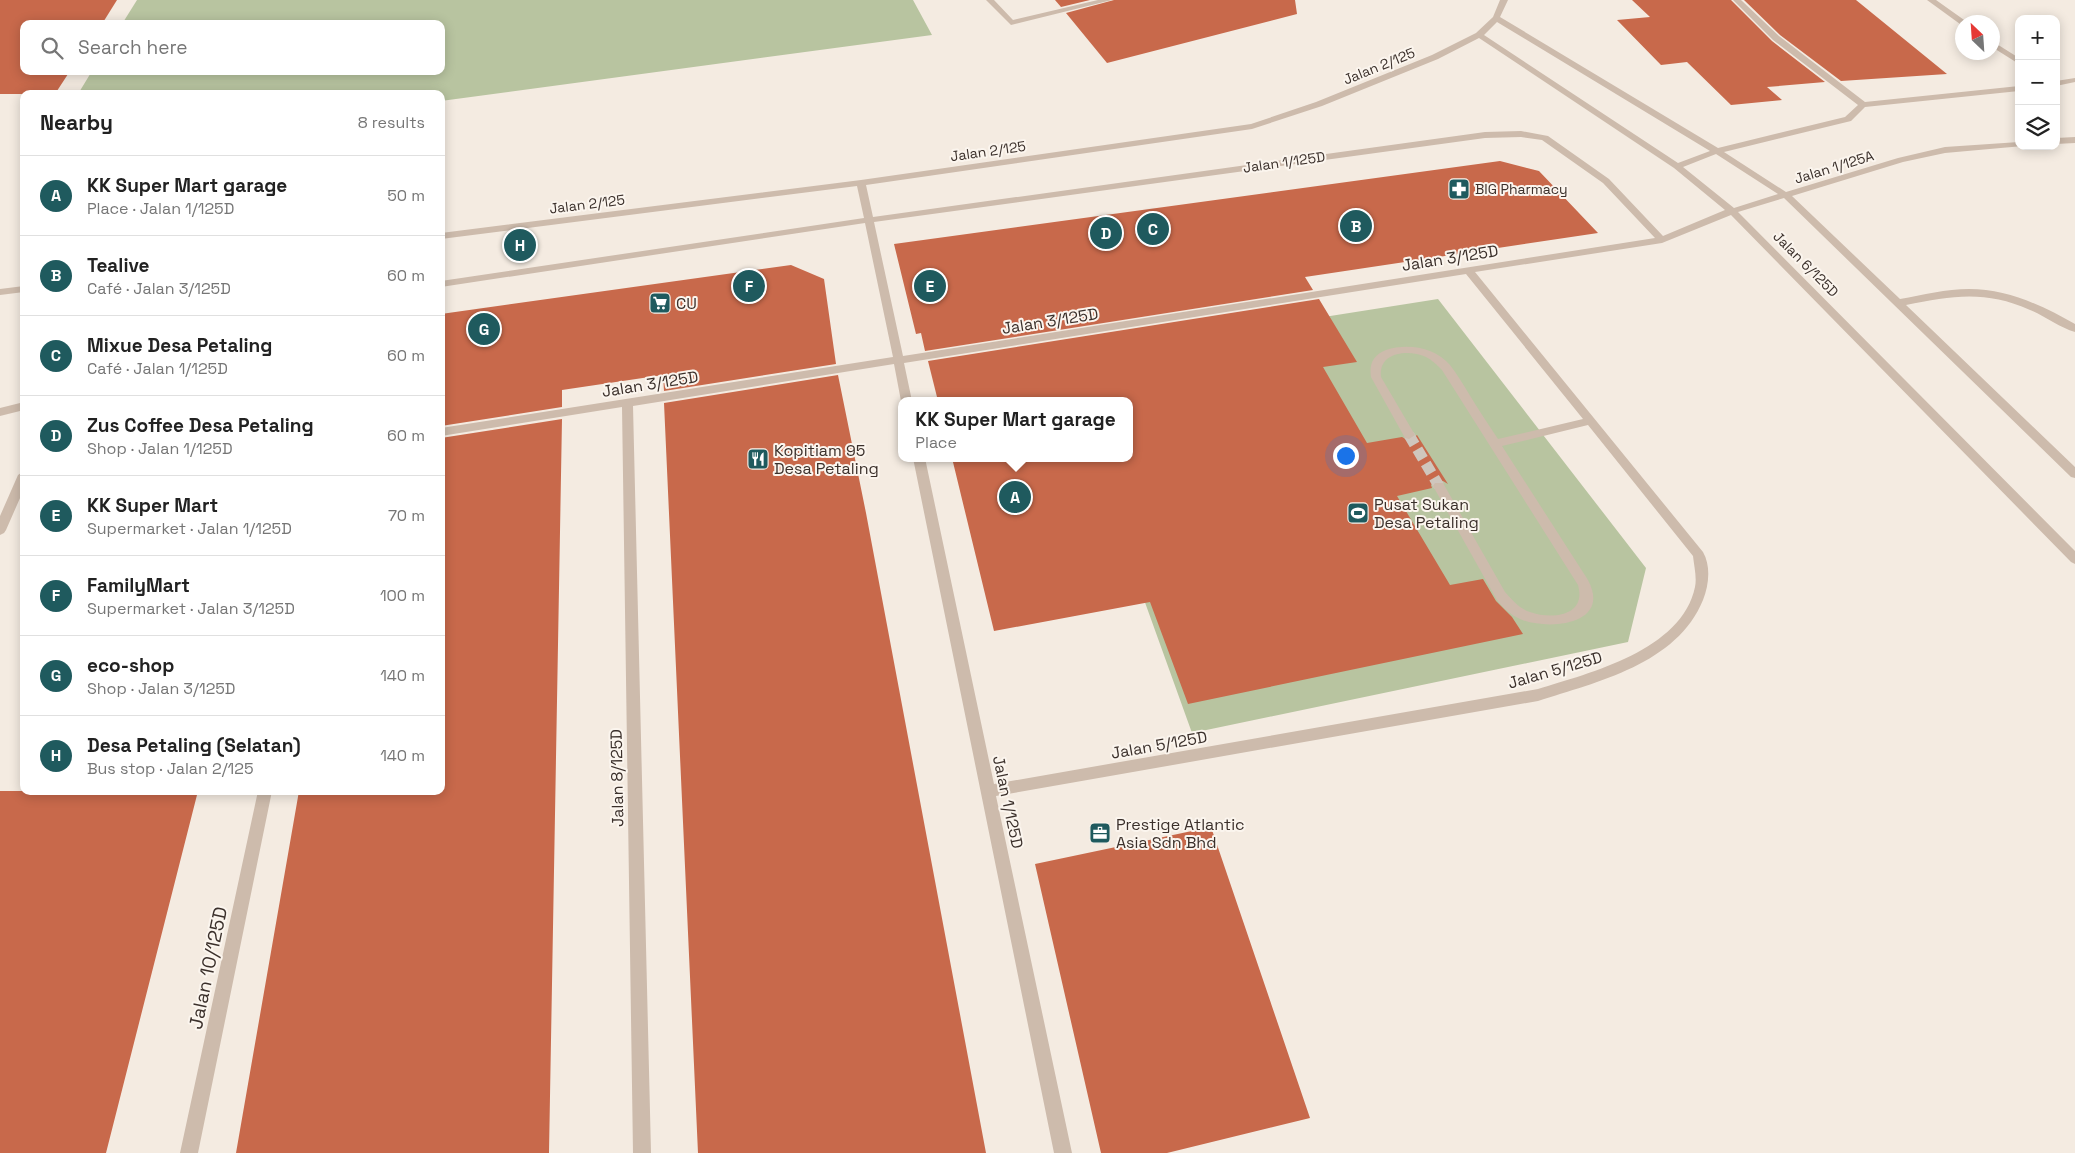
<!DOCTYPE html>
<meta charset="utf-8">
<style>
:root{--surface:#fff;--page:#f2f2f2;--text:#222;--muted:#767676;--line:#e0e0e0;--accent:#1f5a5e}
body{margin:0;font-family:"Space Grotesk",sans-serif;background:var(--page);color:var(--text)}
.controls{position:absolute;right:15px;top:15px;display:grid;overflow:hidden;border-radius:10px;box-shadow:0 2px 12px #0003}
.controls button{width:45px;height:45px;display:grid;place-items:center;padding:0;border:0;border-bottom:1px solid var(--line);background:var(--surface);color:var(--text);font:25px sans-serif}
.compass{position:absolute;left:1955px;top:15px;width:45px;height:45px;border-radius:50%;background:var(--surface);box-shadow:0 2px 12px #0003;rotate:335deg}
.you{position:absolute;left:1345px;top:455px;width:18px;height:18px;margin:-12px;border:4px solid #fff;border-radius:50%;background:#1a73e8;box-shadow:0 0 0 8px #1a73e833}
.badge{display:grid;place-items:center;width:32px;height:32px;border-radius:50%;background:var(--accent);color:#fff;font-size:16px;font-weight:700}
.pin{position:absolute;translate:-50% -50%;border:2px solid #fff;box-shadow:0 1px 5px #0006}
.popup{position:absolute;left:898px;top:397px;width:235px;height:65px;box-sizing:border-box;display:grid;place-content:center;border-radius:10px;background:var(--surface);filter:drop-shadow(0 1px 4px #0005);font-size:16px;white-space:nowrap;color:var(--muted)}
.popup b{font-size:19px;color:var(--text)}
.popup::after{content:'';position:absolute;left:50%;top:100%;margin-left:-10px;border:10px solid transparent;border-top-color:var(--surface)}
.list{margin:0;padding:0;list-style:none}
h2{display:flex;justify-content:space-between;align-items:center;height:65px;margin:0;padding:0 20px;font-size:21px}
h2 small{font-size:16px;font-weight:400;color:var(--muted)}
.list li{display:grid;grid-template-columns:32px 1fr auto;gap:15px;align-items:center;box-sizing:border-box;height:80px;padding:0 20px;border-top:1px solid var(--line)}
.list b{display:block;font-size:19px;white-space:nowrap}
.list p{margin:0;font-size:16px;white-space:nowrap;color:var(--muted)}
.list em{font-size:16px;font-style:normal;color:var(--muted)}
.icon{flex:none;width:28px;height:28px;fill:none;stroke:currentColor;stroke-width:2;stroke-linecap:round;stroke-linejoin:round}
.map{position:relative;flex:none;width:2075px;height:1153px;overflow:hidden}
.search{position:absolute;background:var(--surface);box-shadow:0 2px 12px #0003;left:20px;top:20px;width:425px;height:55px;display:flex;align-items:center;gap:12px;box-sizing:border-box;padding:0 18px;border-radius:10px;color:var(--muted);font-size:19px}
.panel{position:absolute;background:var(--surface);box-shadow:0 2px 12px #0003;left:20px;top:90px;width:425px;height:705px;border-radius:10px}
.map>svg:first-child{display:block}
</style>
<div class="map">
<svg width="2075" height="1153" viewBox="0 0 2075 1153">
<rect width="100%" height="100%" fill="#f4ebe1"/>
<path fill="#b8c4a0" d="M137,0H913L932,35L441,101V94H78L92,71H441V24H122Z
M1438,299L1646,568L1628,642L1192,733L1093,458H1129V401L1057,359Z"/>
<path fill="#c8694b" d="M0,0H117L102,24H24V71H70L55,94H0Z
M1055,0H1090L1061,7Z
M1114,0H1295L1297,14L1107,63L1066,13Z
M1632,0H1731L1772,41L1825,82L1767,87L1782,100L1731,105L1687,62L1661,65L1617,20L1650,17Z
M1744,0H1856L1947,74L1841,81L1780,35Z
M1500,161L1539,171L1598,233L1305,277L1313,290L925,351L921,333L916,334L894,244Z
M791,265L824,279L836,364L664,391L663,375L562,390V407L441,426V314Z
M1319,299L1357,362L1323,367L1367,443L1402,437L1409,441L1417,435L1448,484L1443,481H1435L1431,485L1432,488L1397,496L1450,585L1483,579L1496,601L1512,617L1523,634L1188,704L1150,602L994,631L952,458H1129V401H938L928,361Z
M838,375L866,513L986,1153H698L664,403Z
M562,419L549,1153H236L299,791H441V438Z
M0,791H198L106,1153H0Z
M1211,827L1310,1118L1167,1153H1101L1035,864Z"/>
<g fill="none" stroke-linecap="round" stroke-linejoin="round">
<path stroke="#cfc6bd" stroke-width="11" stroke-dasharray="11 5.5" stroke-linecap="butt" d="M1409,435L1439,486"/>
<path fill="#cdbbac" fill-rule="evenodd" d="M986,0H994L1013,20L1098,0H1112L1011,25Z
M1500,0H1508L1500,17L1718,148L1845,117L1858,105L1773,40L1733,0H1741L1779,36L1865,102L2019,86V91L1865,107L1851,121L1724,152L1786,192L1898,158L1945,147L2019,142V146H2023L1945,153L1903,162L1792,196L1900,299C1923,295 1946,289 1969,289C2008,289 2043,306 2075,324V332C2060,328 2045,316 2030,310C1985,290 1952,296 1906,305L2075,467V478L2071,477L1784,198L1738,212L2075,551V564L2071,562L1731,215L1662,243L1475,272L1703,552C1711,566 1709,585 1703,600C1677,664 1597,682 1538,701L996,796L1072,1153H1054L913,458H925L994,784L1538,689C1590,673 1682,650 1695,587C1697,577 1694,566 1693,556L1588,425L1502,446L1588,580C1612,625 1548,631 1520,619C1511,615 1503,608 1497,600L1433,486L1435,483H1443L1505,592C1512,600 1520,609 1530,612C1552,620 1587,616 1578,585L1442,370C1437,365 1432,360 1426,357C1408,349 1378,352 1381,377L1415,435L1409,439L1405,438L1371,377C1369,364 1373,355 1386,350C1407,343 1435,347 1450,365C1457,374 1463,384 1469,394C1478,409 1488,424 1498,439L1583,419L1466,274L904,363L912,401H901L894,364L633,406L651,1153H633L622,407L441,436V428L893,357L865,223L441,287V281L864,218L857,186L441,239V233L861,180L1251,124L1316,102L1432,55L1476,33L1493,17ZM1497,22L1710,151L1678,163L1484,35ZM1479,38L1674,168L1725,210L1663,236L1609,179L1548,136L1521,131L1485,132L873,217L866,185L1252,129L1322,106L1438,59ZM1521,137L1542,140L1603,183L1655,238L903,356L874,222L1485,138ZM1716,154L1778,194L1734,208L1683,167Z
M1927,0H1936L1967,22L1960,24Z
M1992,41L2019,58V64L1992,47Z
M2075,78V82L2056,86V81Z
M2075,137V143L2056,144V138Z
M24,286V292L0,295V289Z
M24,402V410L0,416V408Z
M24,471V489L6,530L4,533L0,535V516L18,475Z
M258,791H272L198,1153H180Z"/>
</g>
<defs>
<g id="pharmacy-square" transform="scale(1.125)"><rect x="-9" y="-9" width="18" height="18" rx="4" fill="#1f5a5e" stroke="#fbf5ee"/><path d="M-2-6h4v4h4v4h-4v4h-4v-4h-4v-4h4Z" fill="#fff"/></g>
<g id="supermarket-square" transform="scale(1.125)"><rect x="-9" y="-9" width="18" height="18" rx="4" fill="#1f5a5e" stroke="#fbf5ee"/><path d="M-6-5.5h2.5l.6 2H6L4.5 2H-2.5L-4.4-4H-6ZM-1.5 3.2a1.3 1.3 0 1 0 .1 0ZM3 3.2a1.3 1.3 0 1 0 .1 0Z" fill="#fff"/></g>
<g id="restaurant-square" transform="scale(1.125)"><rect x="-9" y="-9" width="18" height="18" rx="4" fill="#1f5a5e" stroke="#fbf5ee"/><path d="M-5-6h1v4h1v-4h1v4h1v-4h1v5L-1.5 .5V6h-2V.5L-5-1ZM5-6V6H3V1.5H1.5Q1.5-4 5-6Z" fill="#fff"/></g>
<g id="stadium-square" transform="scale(1.125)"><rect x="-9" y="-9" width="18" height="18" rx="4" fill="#1f5a5e" stroke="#fbf5ee"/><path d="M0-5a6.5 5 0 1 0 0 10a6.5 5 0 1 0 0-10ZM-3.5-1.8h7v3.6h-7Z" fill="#fff"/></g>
<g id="office-square" transform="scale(1.125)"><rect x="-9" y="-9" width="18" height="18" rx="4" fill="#1f5a5e" stroke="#fbf5ee"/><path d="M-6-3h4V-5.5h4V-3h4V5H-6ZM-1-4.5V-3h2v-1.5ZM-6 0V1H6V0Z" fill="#fff"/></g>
</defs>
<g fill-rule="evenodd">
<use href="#pharmacy-square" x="1459" y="189"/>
<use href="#supermarket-square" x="660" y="303"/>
<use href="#restaurant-square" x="758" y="459"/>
<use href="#stadium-square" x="1358" y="513"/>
<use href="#office-square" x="1100" y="833"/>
</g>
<g text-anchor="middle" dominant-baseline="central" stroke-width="4" stroke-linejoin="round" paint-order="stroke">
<g font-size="14" fill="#3b302b" stroke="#fbf5ee">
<text transform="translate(1379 66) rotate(-22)">Jalan 2/125</text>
<text transform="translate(988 151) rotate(-8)">Jalan 2/125</text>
<text transform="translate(1284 162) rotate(-8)">Jalan 1/125D</text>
<text transform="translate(1834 167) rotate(-17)">Jalan 1/125A</text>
<text transform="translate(587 204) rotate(-7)">Jalan 2/125</text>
<text transform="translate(1806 264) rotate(45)">Jalan 6/125D</text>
</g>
<g font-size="14" fill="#3b302b" stroke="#fbf5ee" text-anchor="start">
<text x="1475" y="189">BIG Pharmacy</text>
</g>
<g font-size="16" fill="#3b302b" stroke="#fbf5ee">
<text transform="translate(1450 258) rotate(-9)">Jalan 3/125D</text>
<text transform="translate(1050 321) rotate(-9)">Jalan 3/125D</text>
<text transform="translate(650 384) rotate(-9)">Jalan 3/125D</text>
<text transform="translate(1555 670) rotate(-16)">Jalan 5/125D</text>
<text transform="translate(1159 745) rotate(-10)">Jalan 5/125D</text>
<text transform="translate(617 778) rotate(-91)">Jalan 8/125D</text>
<text transform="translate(1008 802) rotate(78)">Jalan 1/125D</text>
</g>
<g font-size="16" fill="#3b302b" stroke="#fbf5ee" text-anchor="start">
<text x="676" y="303">CU</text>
<text x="774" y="450">Kopitiam 95<tspan x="774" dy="18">Desa Petaling</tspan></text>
<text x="1374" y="504">Pusat Sukan<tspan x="1374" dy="18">Desa Petaling</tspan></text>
<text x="1116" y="824">Prestige Atlantic<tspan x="1116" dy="18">Asia Sdn Bhd</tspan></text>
</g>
<g font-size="19" fill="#3b302b" stroke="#fbf5ee">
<text transform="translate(208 968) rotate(-78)">Jalan 10/125D</text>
</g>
</g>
</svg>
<div class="controls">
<button>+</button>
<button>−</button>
<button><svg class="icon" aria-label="layers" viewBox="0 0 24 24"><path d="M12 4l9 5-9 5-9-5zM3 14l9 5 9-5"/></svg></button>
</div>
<svg class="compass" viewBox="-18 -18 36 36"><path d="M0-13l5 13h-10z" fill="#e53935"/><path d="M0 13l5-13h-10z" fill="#767676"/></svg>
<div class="you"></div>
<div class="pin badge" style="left:1015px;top:497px">A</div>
<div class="popup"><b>KK Super Mart garage</b>Place</div>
<div class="pin badge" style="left:1356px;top:226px">B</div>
<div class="pin badge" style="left:1153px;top:229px">C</div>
<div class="pin badge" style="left:1106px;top:233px">D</div>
<div class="pin badge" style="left:930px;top:286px">E</div>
<div class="pin badge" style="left:749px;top:286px">F</div>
<div class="pin badge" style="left:484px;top:329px">G</div>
<div class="pin badge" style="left:520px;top:245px">H</div>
<div class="search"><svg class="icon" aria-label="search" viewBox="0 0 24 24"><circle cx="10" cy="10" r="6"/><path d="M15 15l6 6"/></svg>Search here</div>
<section class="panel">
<h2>Nearby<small>8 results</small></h2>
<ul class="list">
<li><span class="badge">A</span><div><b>KK Super Mart garage</b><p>Place · Jalan 1/125D</p></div><em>50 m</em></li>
<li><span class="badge">B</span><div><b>Tealive</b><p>Café · Jalan 3/125D</p></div><em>60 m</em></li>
<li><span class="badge">C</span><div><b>Mixue Desa Petaling</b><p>Café · Jalan 1/125D</p></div><em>60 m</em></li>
<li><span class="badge">D</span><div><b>Zus Coffee Desa Petaling</b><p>Shop · Jalan 1/125D</p></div><em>60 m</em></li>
<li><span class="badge">E</span><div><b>KK Super Mart</b><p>Supermarket · Jalan 1/125D</p></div><em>70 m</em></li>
<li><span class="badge">F</span><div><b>FamilyMart</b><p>Supermarket · Jalan 3/125D</p></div><em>100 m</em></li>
<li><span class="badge">G</span><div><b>eco-shop</b><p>Shop · Jalan 3/125D</p></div><em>140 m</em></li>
<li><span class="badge">H</span><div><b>Desa Petaling (Selatan)</b><p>Bus stop · Jalan 2/125</p></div><em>140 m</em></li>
</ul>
</section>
</div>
